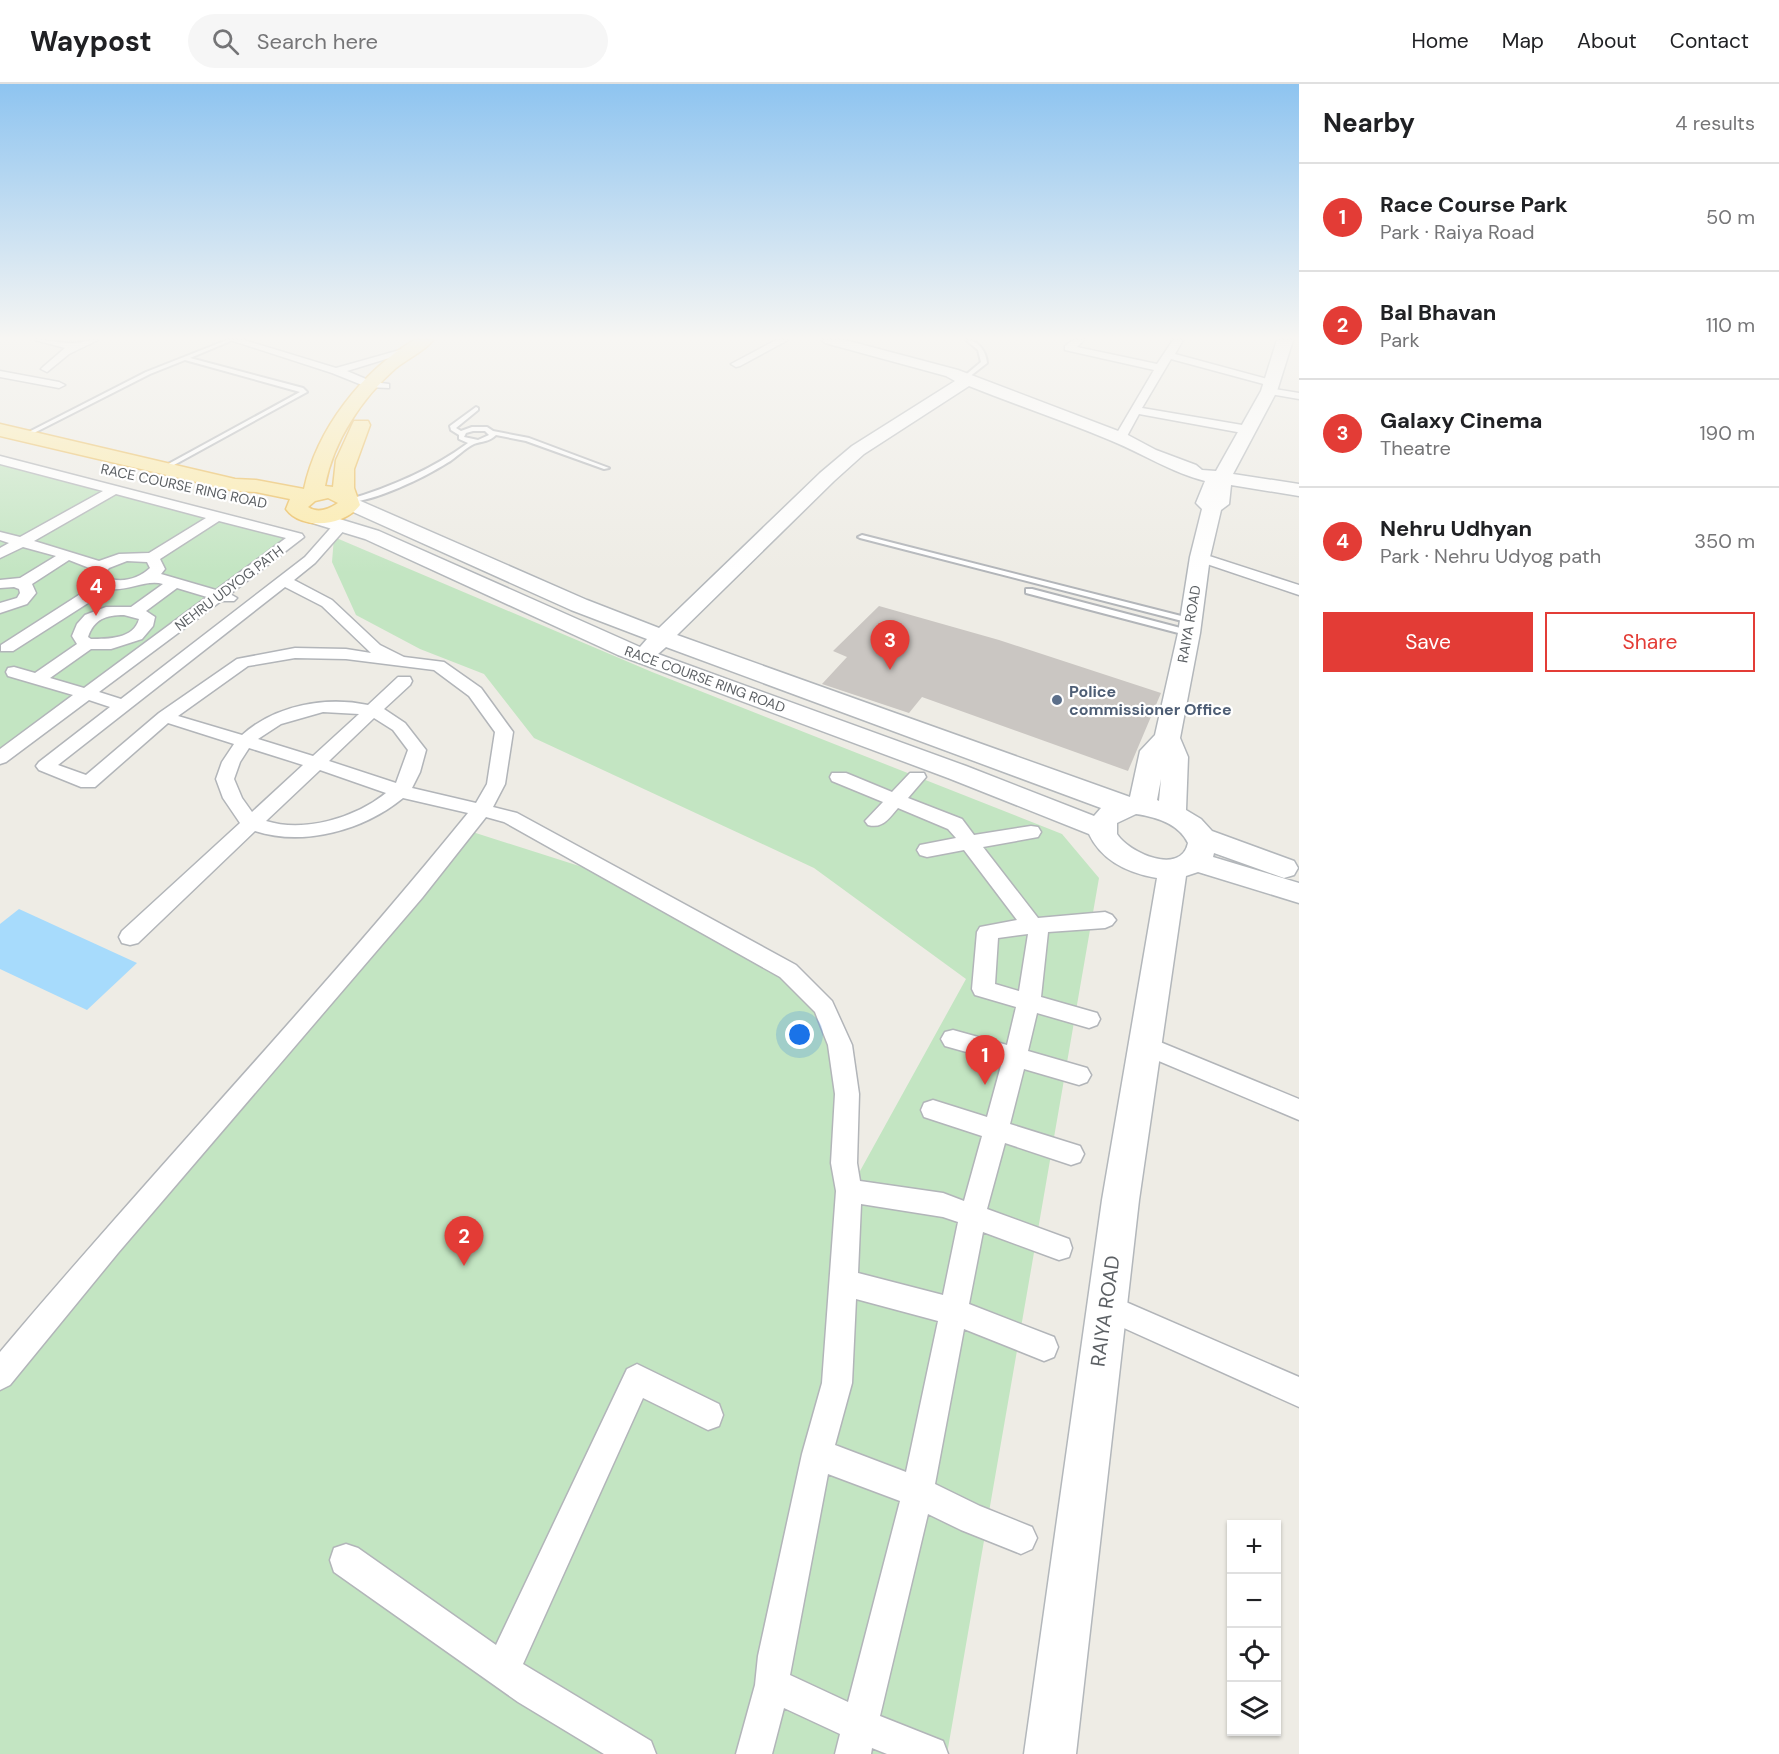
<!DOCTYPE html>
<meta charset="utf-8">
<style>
:root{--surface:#fff;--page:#f6f6f6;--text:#202124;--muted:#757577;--line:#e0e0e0;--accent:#e33c36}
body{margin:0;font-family:"DM Sans",sans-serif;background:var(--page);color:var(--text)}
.controls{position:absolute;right:18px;bottom:18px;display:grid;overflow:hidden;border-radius:0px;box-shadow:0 2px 4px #0004}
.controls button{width:54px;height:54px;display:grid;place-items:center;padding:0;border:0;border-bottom:2px solid var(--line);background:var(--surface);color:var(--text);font:30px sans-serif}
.you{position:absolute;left:800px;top:951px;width:21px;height:21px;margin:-15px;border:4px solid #fff;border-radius:50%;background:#1a73e8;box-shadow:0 0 0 9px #1a73e833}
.badge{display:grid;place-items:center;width:39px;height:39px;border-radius:50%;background:var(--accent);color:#fff;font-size:20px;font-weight:700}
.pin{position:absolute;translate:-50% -50px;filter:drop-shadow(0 2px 3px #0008)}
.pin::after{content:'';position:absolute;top:32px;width:21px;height:18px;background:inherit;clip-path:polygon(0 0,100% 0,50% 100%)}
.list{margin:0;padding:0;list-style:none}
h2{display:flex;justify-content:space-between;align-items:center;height:78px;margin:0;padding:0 24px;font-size:26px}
h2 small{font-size:20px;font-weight:400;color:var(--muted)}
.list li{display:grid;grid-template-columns:39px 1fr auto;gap:18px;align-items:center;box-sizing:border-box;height:108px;padding:0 24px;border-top:2px solid var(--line)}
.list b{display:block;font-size:22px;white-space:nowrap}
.list p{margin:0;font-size:20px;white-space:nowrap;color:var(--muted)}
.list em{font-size:20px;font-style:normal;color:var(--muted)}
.actions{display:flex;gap:12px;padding:18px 24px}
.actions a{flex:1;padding:14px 0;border:2px solid var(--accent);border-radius:0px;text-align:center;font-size:21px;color:var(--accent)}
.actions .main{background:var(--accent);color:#fff}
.icon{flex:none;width:33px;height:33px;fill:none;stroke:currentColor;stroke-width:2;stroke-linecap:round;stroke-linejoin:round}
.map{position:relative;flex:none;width:1299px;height:1670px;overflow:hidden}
header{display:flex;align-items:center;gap:36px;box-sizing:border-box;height:84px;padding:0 30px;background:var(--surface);border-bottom:2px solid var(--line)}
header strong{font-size:28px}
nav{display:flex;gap:33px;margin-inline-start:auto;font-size:21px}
.search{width:420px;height:54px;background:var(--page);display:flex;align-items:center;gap:15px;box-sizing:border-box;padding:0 21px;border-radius:33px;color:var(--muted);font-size:22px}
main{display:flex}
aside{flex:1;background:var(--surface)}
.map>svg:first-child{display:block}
</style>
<header>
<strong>Waypost</strong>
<div class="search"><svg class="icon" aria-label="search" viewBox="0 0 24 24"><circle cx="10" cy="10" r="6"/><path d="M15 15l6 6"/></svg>Search here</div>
<nav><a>Home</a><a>Map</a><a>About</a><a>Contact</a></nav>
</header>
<main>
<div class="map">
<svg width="1299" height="1670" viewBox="0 0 1299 1670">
<rect width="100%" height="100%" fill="#eeece5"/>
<path fill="#c3e5c2" d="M0,376L297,453L0,674Z
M334,453L652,588L1062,750L1099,794L947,1670H0V1286L457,743L620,795L740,861L824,923L849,1107L966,895L814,784L534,654L484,590L420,565L356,531L332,478Z"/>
<path fill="#a7dbfc" d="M19,825L137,879L87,926L0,885V840Z"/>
<path fill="#cac6c2" d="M879,522L999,556L1161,609L1128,687L922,613L909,629L822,600L847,573L833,567Z"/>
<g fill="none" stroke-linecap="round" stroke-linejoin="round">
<g stroke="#b2b5b9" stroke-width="4">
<path id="lane" d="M227,256H233L190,274L303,304L307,308L163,387L160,385L161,384L300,308L185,276L150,290L26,353L21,352L146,288Z
M966,256C978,256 986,267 987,279L964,297L961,295L962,294L981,278L978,266Z
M476,323L478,324V326L456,344L461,347L472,343H487L493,347L529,354L609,384L604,385L526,357L496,351C489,358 482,357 474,360C465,364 456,374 447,379C425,393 372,419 347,418V416C391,403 431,386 468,359L459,355V351L451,346L450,342ZM473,347H485L489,351L478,356L464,353L466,349Z
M862,451L1193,535L1194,537L1190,539L860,454L858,453Z
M1026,505H1032L1192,547L1193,549L1189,551H1186L1026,509Z"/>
</g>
<g stroke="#b2b5b9" stroke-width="3">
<path id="street" d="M35,256C48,255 61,260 74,259C82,259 89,255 98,256L69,270L47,288L41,285L43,283L65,264Z
M230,256H244L336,284L407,264L412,267L347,287L373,298L389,300V304L367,303L332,289Z
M776,256H788L740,282L736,283L731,280Z
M1073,256H1084L1077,263L1157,280L1173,256H1183L1175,270L1275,297L1277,299L1271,302L1171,275L1142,324L1248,342L1254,346L1248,350L1139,330L1126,354L1120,358L1114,354L1154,286L1065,266V262Z
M0,287L59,298L65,301L59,304L0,293Z
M1269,304L1299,309V315L1265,309V305Z
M0,372L302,450L304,453L230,510L237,514L234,517H221L99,608L121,615L305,473L336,438H346L348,441L346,444L315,479L294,496L332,516L380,561L404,573L444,578L481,604L513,648L505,700L493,723L517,729L796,881L832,917L852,961L859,1010L857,1079L860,1097L943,1109L964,1117L982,1052L924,1033L921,1026L924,1019L933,1016L987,1033L1002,978L945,962L941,955L945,948L953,946L1007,961L1016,923L975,911L972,905L977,848L980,843L1017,836L964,766L927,773L920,771L917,766L920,761L956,754L948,745L898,724C889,734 883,745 868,741L865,737L883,718L832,697L830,693L832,689H846L892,708L910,689H924L926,693L908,714L962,735L974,751L1031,742L1038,743L1041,748L1038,753L983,763L1038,834L1105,828L1112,831L1116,836L1112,841L1105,844L1048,848L1041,913L1097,929L1100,935L1097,941L1089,944L1037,929L1028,967L1087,984L1091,991L1087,998L1079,1001L1024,985L1010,1040L1080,1062L1084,1070L1080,1078L1071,1081L1005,1059L987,1125L1069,1155L1072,1164L1069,1173L1059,1176L983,1148L969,1220L1054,1253L1058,1263L1054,1273L1044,1277L964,1245L935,1400L980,1422L1032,1443L1037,1454L1032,1465L1021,1470L961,1446L928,1430L880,1632L943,1657L948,1670H887L872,1664L871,1670H835L840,1650L784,1624L772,1670H736L755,1601L758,1572L802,1370L822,1299L836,1107L831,1079L835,1010L828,961L815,928L780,893L504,738L486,733L422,814L118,1169L10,1301L0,1306V1268C153,1086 318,914 468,729L403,714C364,746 304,763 255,747L138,859L130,861L122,859L119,853L122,847L240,739L223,714L216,695L222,678L234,660L168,639L95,703H81L39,686L36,682L39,678L110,623L89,616L6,678L0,680V665L73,611L8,592L6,588L8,584L14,583L35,589L77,560L72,552L77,540L85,531L106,523H131L163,500C147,495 129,507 110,505L13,567H1V561L96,500L88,494L92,485L69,476L32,500L36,509L27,520L0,529V519L17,514L20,509L19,505L14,503L0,504V496L20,494L56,472L23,463L0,474V464L9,459L0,456V448L20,453L103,407L0,380ZM116,410L206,434L149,469L119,470L99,477L34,457ZM219,437L286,454L216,506L161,490L165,485L160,475ZM127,477L147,478L150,484C137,496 119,500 103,492L109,484ZM285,503L322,522L371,569L346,565L295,564L237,575L159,629L86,691L58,681ZM177,504L207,513L84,604L50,594L91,565H111L142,555L153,542L155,533L146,527ZM124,531L139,535C134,555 108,555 91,555L88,553C94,535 106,531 124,531ZM295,574L346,575L434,586L469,612L495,648L487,700L476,719L412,704L420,688L426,666L405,639L384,625L410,601L412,597L410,593H398L368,621C326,612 275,621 242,651L178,632L248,582ZM323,628L359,630L313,672L258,655L281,640ZM374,634L393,646L408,666L396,699L329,677ZM249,664L303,681L252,728L242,714L234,695L240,678ZM320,686L386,709C355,734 304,749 266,737ZM1028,850L1019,907L995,900L998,854ZM861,1120L943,1133L958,1138L943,1211L858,1189ZM856,1215L938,1237L906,1388L835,1361L852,1299ZM828,1390L900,1417L848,1618L790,1591Z
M1200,469L1299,501V511L1195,476L1193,473L1195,470Z
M1143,951L1299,1015V1036L1135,967L1131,960L1135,953Z
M1105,1209L1299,1293V1323L1095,1231L1091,1222L1095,1213Z
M637,1280L719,1320L723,1331L719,1342L708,1346L643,1314L523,1580L651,1657L656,1670H604L518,1618L334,1488L330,1476L334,1464L346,1460L358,1464L496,1561L627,1285Z"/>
</g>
<g stroke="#b3b7bb" stroke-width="3">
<path id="secondary" d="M822,256H845L958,286L1126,350L1156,366L1196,381L1202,386L1216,387L1261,307L1277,256H1293L1277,307L1233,390L1299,400V412L1231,401L1229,420L1221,426L1210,473L1200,549L1180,654L1188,673L1186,726L1201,735L1212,747L1294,777L1298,784L1294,791L1284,794L1214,769L1213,773L1299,799V819L1198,788L1186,792L1139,1116L1076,1670H1024L1102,1116L1157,794C1128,789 1102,777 1089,750L948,694L618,571L365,455L306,437L303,433L306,429L313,427L379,447L640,563L647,555L571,526L342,423L339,419L342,415H356L587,516L659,544L820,389L852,362L955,297L946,292L825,259ZM969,302C1016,321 1065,337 1112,357C1143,370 1173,389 1205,397L1196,419L1202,425L1190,473L1178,549L1155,651L1140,667L1130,713L677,551L834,397L864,370ZM666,563L1101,724L1094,732L966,682L658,570ZM1161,695L1159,717L1157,716ZM1136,730C1157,733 1179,740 1188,759C1181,792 1129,769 1117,750V739Z"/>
</g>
<g stroke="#ecbf60" stroke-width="3">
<path id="primary" d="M414,256H433C425,267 407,275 396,284C362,314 333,357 325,402L333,403L336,376L352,341L354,337H368L370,341L354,385V404L360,421C345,442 302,447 286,425L290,415L256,408L235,407L0,352V340L235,395L256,396L304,405C317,344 362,288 414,256ZM328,414L338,419C329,425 318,430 308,423L315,417Z"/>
</g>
<use href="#lane" fill="#fff" fill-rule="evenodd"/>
<use href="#street" fill="#fff" fill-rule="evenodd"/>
<use href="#secondary" fill="#fff" fill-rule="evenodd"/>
<use href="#primary" fill="#fcebac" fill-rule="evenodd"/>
</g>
<linearGradient id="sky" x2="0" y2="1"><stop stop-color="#8ec4f0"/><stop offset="0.52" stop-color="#f7f6f3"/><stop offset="1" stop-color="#f7f6f3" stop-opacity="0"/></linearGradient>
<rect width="1299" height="489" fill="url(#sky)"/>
<circle fill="#5c6f8a" stroke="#fff" stroke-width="2" cx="1057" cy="616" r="6"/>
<g text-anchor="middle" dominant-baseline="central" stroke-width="4.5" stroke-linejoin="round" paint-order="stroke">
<g font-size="14" fill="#5c6064" stroke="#fff">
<text transform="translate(184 402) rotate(12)">RACE COURSE RING ROAD</text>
<text transform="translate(229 504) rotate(-37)">NEHRU UDYOG PATH</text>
<text transform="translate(1189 540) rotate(-80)">RAIYA ROAD</text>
<text transform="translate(705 595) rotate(20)">RACE COURSE RING ROAD</text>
</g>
<g font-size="16" font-weight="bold" fill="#4e5e75" stroke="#fff" text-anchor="start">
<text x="1069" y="607">Police<tspan x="1069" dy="18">commissioner Office</tspan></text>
</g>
<g font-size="20" fill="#5c6064" stroke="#fff">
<text transform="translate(1105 1227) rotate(-82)">RAIYA ROAD</text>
</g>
</g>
</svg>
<div class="controls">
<button>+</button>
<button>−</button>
<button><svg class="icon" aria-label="locate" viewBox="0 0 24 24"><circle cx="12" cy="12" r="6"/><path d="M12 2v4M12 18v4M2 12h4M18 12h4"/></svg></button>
<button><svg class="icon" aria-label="layers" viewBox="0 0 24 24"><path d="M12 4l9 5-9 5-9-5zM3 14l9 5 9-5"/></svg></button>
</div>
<div class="you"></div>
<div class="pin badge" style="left:985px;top:1001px">1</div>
<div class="pin badge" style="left:464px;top:1182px">2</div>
<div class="pin badge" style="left:890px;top:586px">3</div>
<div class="pin badge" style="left:96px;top:532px">4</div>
</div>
<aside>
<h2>Nearby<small>4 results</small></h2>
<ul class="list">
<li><span class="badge">1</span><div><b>Race Course Park</b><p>Park · Raiya Road</p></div><em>50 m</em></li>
<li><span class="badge">2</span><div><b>Bal Bhavan</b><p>Park</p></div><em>110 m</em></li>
<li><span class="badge">3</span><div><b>Galaxy Cinema</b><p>Theatre</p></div><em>190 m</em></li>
<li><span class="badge">4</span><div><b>Nehru Udhyan</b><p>Park · Nehru Udyog path</p></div><em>350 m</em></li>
</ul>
<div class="actions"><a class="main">Save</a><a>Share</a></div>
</aside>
</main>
